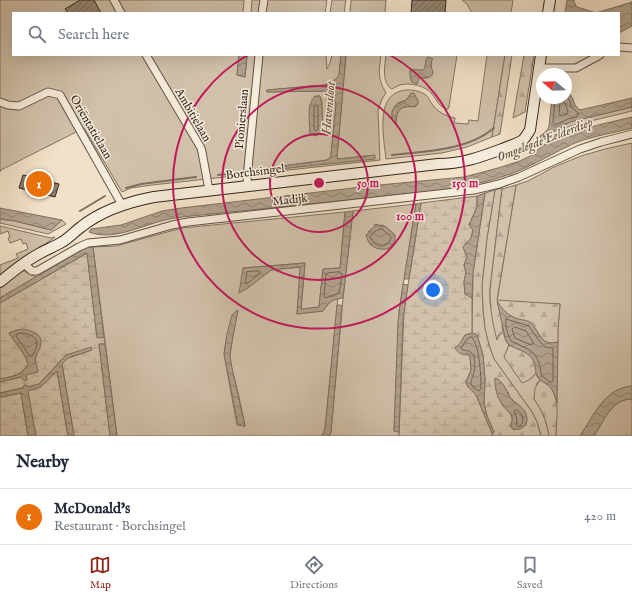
<!DOCTYPE html>
<meta charset="utf-8">
<style>
:root{--surface:#fff;--page:#f6f6f7;--text:#1f2937;--muted:#747a83;--line:#e0e1e3;--accent:#8f2418}
body{margin:0;font-family:"IM FELL English",serif;background:var(--page);color:var(--text)}
.compass{position:absolute;left:536px;top:68px;width:36px;height:36px;border-radius:50%;background:var(--surface);box-shadow:0 4px 16px #0002;rotate:289deg}
.you{position:absolute;left:433px;top:290px;width:14px;height:14px;margin:-10px;border:3px solid #fff;border-radius:50%;background:#1a73e8;box-shadow:0 0 0 6px #1a73e833}
.badge{display:grid;place-items:center;width:26px;height:26px;border-radius:50%;background:var(--accent);color:#fff;font-size:13px;font-weight:700}
.pin{position:absolute;translate:-50% -50%;border:2px solid #fff;box-shadow:0 1px 4px #0006}
.list{margin:0;padding:0;list-style:none}
h2{display:flex;justify-content:space-between;align-items:center;height:52px;margin:0;padding:0 16px;font-size:17px}
h2 small{font-size:13px;font-weight:400;color:var(--muted)}
.list li{display:grid;grid-template-columns:26px 1fr auto;gap:12px;align-items:center;box-sizing:border-box;height:56px;padding:0 16px;border-top:1px solid var(--line)}
.list b{display:block;font-size:15px;white-space:nowrap}
.list p{margin:0;font-size:13px;white-space:nowrap;color:var(--muted)}
.list em{font-size:13px;font-style:normal;color:var(--muted)}
.icon{flex:none;width:22px;height:22px;fill:none;stroke:currentColor;stroke-width:2;stroke-linecap:round;stroke-linejoin:round}
.map{position:relative;flex:none;width:632px;height:436px;overflow:hidden}
.search{position:absolute;background:var(--surface);box-shadow:0 4px 16px #0002;left:12px;right:12px;top:12px;height:44px;display:flex;align-items:center;gap:10px;box-sizing:border-box;padding:0 14px;border-radius:0px;color:var(--muted);font-size:15px}
.sheet{height:108px;background:var(--surface)}
nav{display:flex;justify-content:space-around;align-items:center;box-sizing:border-box;height:56px;border-top:1px solid var(--line);background:var(--surface);font-size:11px;color:var(--muted)}
nav a{display:grid;justify-items:center;gap:2px}
nav .on{color:var(--accent)}
.map>svg:first-child{display:block}
</style>
<div class="map">
<svg width="632" height="436" viewBox="0 0 632 436">
<defs>
<pattern id="forest-firs" width="22" height="20" patternUnits="userSpaceOnUse"><rect width="22" height="20" fill="#d1c1ab"/><path d="M5 1l3.5 6h-7zM16 11l3.5 6h-7z" fill="#b4a693"/></pattern>
<pattern id="wetland-marsh" width="20" height="14" patternUnits="userSpaceOnUse"><rect width="20" height="14" fill="#d1c1ab"/><path d="M1 5h8M5 5V1M11 12h8M15 12V8" fill="none" stroke="#b4a693"/></pattern>
<pattern id="water-waves" width="16" height="10" patternUnits="userSpaceOnUse"><rect width="16" height="10" fill="#b1a18d"/><path d="M0 5q4-4 8 0t8 0" fill="none" stroke="#918372"/></pattern>
<pattern id="building-hatch" width="6" height="6" patternUnits="userSpaceOnUse"><rect width="6" height="6" fill="#968775"/><path d="M-1 1l2-2M0 6l6-6M5 7l2-2" fill="none" stroke="#7b6e5f"/></pattern>
</defs>
<rect width="100%" height="100%" fill="#f1e1c8"/>
<filter id="stains"><feTurbulence type="fractalNoise" baseFrequency=".005" numOctaves="4"/><feColorMatrix values="0 0 0 0 .2 0 0 0 0 .09 0 0 0 0 .02 0 0 0 .5 -.17"/></filter>
<radialGradient id="worn" r=".72"><stop offset=".6" stop-color="#630" stop-opacity="0"/><stop offset="1" stop-color="#630" stop-opacity=".3"/></radialGradient>
<path fill="#d1c1ab" stroke="#827363" fill-rule="evenodd" d="M0,0H244L243,13H13V55H239L237,75L245,77L247,55H326L327,69L330,63L332,55H341L339,76L335,80L324,85L267,90L266,91L267,92L324,91L333,96L336,104L331,155L330,158L327,160L261,169V170L367,156L338,159L337,157L346,55H381C379,73 377,77 386,93L382,99L378,111L380,160L152,185L131,188L122,192L84,128L1,170L0,172ZM318,96H320L322,101V119L310,134V105Z
M252,0H327L325,13H251Z
M332,0H346L344,13H330Z
M351,0H386L385,13H350Z
M462,0H513L511,13H472L467,4Z
M386,55H457L449,107L448,109C439,108 437,100 432,94C426,86 410,82 400,85C397,86 394,88 392,89C381,83 385,65 386,55ZM426,62H431V66L432,70L426,78H418L417,80L410,71L423,70L425,69Z
M487,55H505L492,137L467,147L442,153L386,159C384,140 375,97 401,91C407,89 417,90 422,93C428,95 429,100 432,104C437,112 446,116 455,118L454,123L468,124L469,120L478,121ZM411,93L418,104L415,106C412,107 408,106 405,107C397,108 396,117 396,123L392,111C394,108 395,105 398,103C406,99 406,102 411,93Z
M632,107V111L570,126L543,140L541,139L540,136L543,134L544,137L570,122Z
M632,143V386C627,387 624,388 620,390C599,398 592,419 580,436H556L558,329L560,304L497,301L516,185L528,181L554,167L581,156L605,149Z
M502,188L490,289V302L497,339L499,335L503,332L506,341L509,345L504,357L532,378L537,372V376L540,380L537,383L534,399C542,410 547,422 549,436H541L537,422L532,412L494,359L489,345L485,329L483,311L482,285L487,238L495,190Z
M416,204L399,311L394,431L399,432V436H329L331,432L343,298L353,211ZM382,225L386,227L395,235L394,240L368,232L374,227Z
M345,212L340,268L323,269L319,307L301,310L305,263L243,268L255,282L271,270L301,267L297,314L323,311L331,300L338,298L325,429L322,436H117L93,247L116,246L182,228ZM237,310L230,355L231,364L239,397L245,426L237,425L224,354L225,346Z
M0,219L15,221L51,230L62,220L66,224L50,233L48,234L0,223Z
M0,226L51,238L55,237L0,277V265L18,258L16,254L28,249L26,243L23,244L21,239L10,243L8,238L10,237L8,231L0,234Z
M22,270L36,277L0,298V286Z
M627,399H632V436H594C603,422 609,404 627,399Z"/>
<path fill="url(#forest-firs)" stroke="#827363" fill-rule="evenodd" d="M505,55H512L500,134L492,137Z
M524,55H534L525,112L513,118Z
M516,185L497,300L560,304L558,329V342C554,343 550,345 546,342C539,338 537,328 532,325C522,319 513,319 504,311L502,327L503,332L499,335L497,340C492,321 490,308 490,289L502,189Z
M495,190L487,238L482,285L483,311L485,329L489,345L494,359L532,412L537,422L541,436H492V433L494,432L487,416L484,403L485,380L484,367L483,355L477,335L472,333L473,273L485,193ZM508,392C510,402 523,405 526,415C527,418 527,422 526,425L515,430L512,429C513,416 512,415 503,406Z
M509,345C524,352 535,353 537,372C532,378 529,381 522,383L504,357Z
M540,380C543,382 547,384 550,387C561,400 556,420 556,436H549C547,422 542,410 534,399L535,388Z"/>
<path fill="url(#wetland-marsh)" stroke="#827363" d="M477,196V207L469,225L473,230L471,238L463,247L467,257L464,265L466,272L464,282L465,294L472,298V333L465,335L461,342L467,354L470,356L471,370L466,382L468,387L476,395L492,433V436H399L404,310L421,203Z
M87,253L97,337H104L105,344H99L110,436H74L62,364L68,358L92,350L66,355L39,384L0,393V382L21,377L27,379L26,375L35,361V358L37,355L9,333L25,356L28,364C23,375 11,377 0,379V303Z
M57,371L68,436H36L27,390L41,387Z
M21,393L28,436H0V397Z"/>
<path fill="url(#water-waves)" stroke="#7f6f5f" d="M567,0H574V2L577,7L596,13L632,2V26L619,33V13H565Z
M239,55H247L245,77L237,75Z
M341,55H346L337,157L338,159L375,155V159L261,171V169L327,160L330,158L331,155L336,104L333,96L324,91L267,92L266,91L267,90L324,85L335,80L339,75Z
M428,57L433,59C429,64 432,68 433,73C431,80 424,77 419,78L417,84L412,82L410,77V71L412,69C426,71 424,72 426,59Z
M566,88L573,99L575,105L580,110L632,98V107L570,122L544,137L543,134L548,129L549,126L552,98H566Z
M411,93H414L418,101V104L415,107C412,107 408,106 405,107C397,108 396,117 396,124L394,123C390,116 391,108 399,103C401,102 403,102 405,101C408,99 409,96 411,93Z
M315,96H320C322,102 324,129 321,133C320,134 317,135 316,136L310,134C310,123 306,105 315,96Z
M632,117V128C613,133 593,136 575,143C557,151 541,161 523,169C498,180 472,185 446,190L182,217C175,218 168,219 161,221C139,227 111,241 89,232L91,229L121,225L162,211L181,208L379,185L464,177L498,168L520,161L532,155L543,145L572,133L598,125Z
M485,193L473,273L472,298L465,294L464,282L466,272L464,265L467,257L463,247L471,238L473,230L469,225L477,207V196Z
M421,203L409,279H404L416,204Z
M0,208L62,220L51,230L15,221L0,219Z
M353,211L343,298C331,300 330,301 323,311L297,314L300,267L271,270L248,288L239,293L243,268L305,263L301,309L319,307L323,269L340,268L345,212Z
M375,224L386,227L395,235C395,238 395,242 393,244C389,252 375,250 370,244C368,242 367,238 366,235L374,227Z
M93,247L104,337L97,338L87,253L0,303V298L85,248Z
M403,284L408,285L403,320L399,432L394,431L398,321Z
M497,301C503,310 508,316 518,319C522,320 527,320 530,322C533,324 534,327 536,330C542,340 546,345 558,342L557,403C555,397 554,391 549,386C546,382 539,381 537,376C534,368 537,363 530,356C523,349 511,349 506,341Z
M337,305H340L342,306L331,432L329,436H322L325,429Z
M238,310L231,347L230,355L231,364L245,426L238,425L224,354L227,334L232,315Z
M24,329C45,334 44,342 35,358L38,372L26,375L27,380H23L21,377L0,382V379C11,377 23,375 28,364L25,356L9,333L17,330Z
M472,333L477,335L483,355L484,367L485,380L484,403L487,416L494,432L492,433L476,395L468,387L466,382L471,370L470,356C463,352 461,357 455,348L461,342L465,335Z
M99,344H105L117,436H110Z
M91,347L92,350L68,358L62,364L74,436H68L57,371L41,387L28,391L36,436H28L21,393L0,397V393L23,388L24,385H27L29,387L39,384L66,355Z
M495,378L498,379C501,382 504,385 506,389C508,392 508,395 510,398C514,402 522,407 524,410C532,421 522,436 510,426C512,423 513,420 512,416C511,412 506,410 503,406C498,399 494,387 495,378Z
M632,386V399C611,399 604,421 594,436H580C594,416 604,388 632,386Z"/>
<g fill="none" stroke-linecap="round" stroke-linejoin="round">
<path stroke="#726354" stroke-width="1" d="M555,98L553,123L555,125L568,119L577,117L578,115V113L571,107L570,101L566,95
M562,100L565,103L568,112L567,114L561,116L559,114L560,102Z
M316,104L318,106V129L316,131L314,129V106Z
M382,229L391,237C389,250 375,246 370,237C372,233 377,229 382,229Z
M258,271L260,272L259,274L248,283H245L247,272Z
M340,272L342,275L339,293L325,298L324,296L326,274L328,273Z
M506,319L529,326L540,342L545,347L553,348V381L550,382L542,376C540,372 541,367 539,363C535,349 522,347 511,341C508,336 505,325 506,319Z
M515,327L526,331L533,342V344L531,345L515,338L512,329L513,328Z
M23,333C39,336 40,343 32,356L29,355L16,336L17,334Z
M472,337C480,347 481,376 481,389L479,391C466,384 472,382 474,372C476,367 474,360 474,355L469,351L463,350L461,348L467,339Z
M516,410C523,412 525,421 520,427L517,426L516,425L517,419L514,411Z"/>
<path stroke="#7f6f5f" stroke-width="2" d="M392,155C426,151 467,151 494,128
M218,175L239,173
M126,188L141,184L196,177
M80,211L105,196"/>
</g>
<path fill="url(#building-hatch)" stroke="#34251b" d="M80,0H94L101,13H68L65,9Z
M412,0H446L445,13H411Z
M23,175L59,184L55,197L19,188Z"/>
<g fill="none" stroke-linecap="round" stroke-linejoin="round">
<g stroke="#635446" stroke-width="9">
<path id="minor" d="M114,0L121,13
M262,13L264,0
M619,47L632,48
M146,55L201,148L202,152L209,190
M539,68H576L600,55
M0,102L8,105L19,106L48,92L60,95L122,205
M248,186L247,178L259,55
M24,264L32,271H37L79,247L88,243L120,240L172,225L188,222L474,190L499,184L519,177L580,149L601,142L632,134"/>
</g>
<g stroke="#34251b" stroke-width="12">
<path id="secondary" d="M548,13L550,0
M0,282C12,272 24,262 37,255C45,250 54,247 62,242C69,238 74,232 81,227C102,210 128,202 154,197L438,164C461,164 481,157 502,149C509,146 517,144 523,140C526,137 528,133 530,130L541,55"/>
</g>
<use href="#minor" stroke="#f6ecdb" stroke-width="7"/>
<use href="#secondary" stroke="#f6ecdb" stroke-width="10"/>
</g>
<g fill="none" stroke="#c2185b" stroke-width="2">
<circle cx="319" cy="183" r="49"/>
<circle cx="319" cy="183" r="97"/>
<path d="M390 55A146 146 0 1 1 248 55"/>
</g>
<g text-anchor="middle" dominant-baseline="central" stroke-width="3" stroke-linejoin="round" paint-order="stroke">
<g font-size="12" fill="#34251b" stroke="#f6ecdb">
<text transform="translate(193 115) rotate(60)">Ambitielaan</text>
<text transform="translate(242 119) rotate(-85)">Pionierslaan</text>
<text transform="translate(91 127) rotate(60)">Oriëntatielaan</text>
<text transform="translate(255 172) rotate(-7)">Borchsingel</text>
<text transform="translate(290 200) rotate(-6)">Madijk</text>
</g>
<g font-size="13" font-style="italic" fill="#605043" stroke="#f6ecdb">
<text transform="translate(329 108) rotate(-85)">Havensloot</text>
<text transform="translate(545 140) rotate(-21)">Omgelegde Eelderdiep</text>
</g>
</g>
<circle cx="319" cy="183" r="6" fill="#c2185b" stroke="#f6ecdb" stroke-width="2"/>
<g font-size="12" text-anchor="middle" font-weight="bold" fill="#c2185b" stroke="#f6ecdb" stroke-width="3" stroke-linejoin="round" paint-order="stroke">
<text x="368" y="187">50 m</text>
<text x="465" y="187">150 m</text>
<text x="410" y="220">100 m</text>
</g>
<rect width="100%" height="100%" filter="url(#stains)"/>
<rect width="100%" height="100%" fill="url(#worn)"/>
</svg>
<svg class="compass" viewBox="-18 -18 36 36"><path d="M0-13l5 13h-10z" fill="#e53935"/><path d="M0 13l5-13h-10z" fill="#747a83"/></svg>
<div class="you"></div>
<div class="pin badge" style="left:39px;top:184px;background:#e8710a">1</div>
<div class="search"><svg class="icon" aria-label="search" viewBox="0 0 24 24"><circle cx="10" cy="10" r="6"/><path d="M15 15l6 6"/></svg>Search here</div>
</div>
<section class="sheet">
<h2>Nearby<small></small></h2>
<ul class="list">
<li><span class="badge" style="background:#e8710a">1</span><div><b>McDonald's</b><p>Restaurant · Borchsingel</p></div><em>420 m</em></li>
</ul>
</section>
<nav>
<a class="on"><svg class="icon" aria-label="map" viewBox="0 0 24 24"><path d="M3 6l6-2 6 2 6-2v14l-6 2-6-2-6 2zM9 4v14M15 6v14"/></svg>Map</a>
<a><svg class="icon" aria-label="directions" viewBox="0 0 24 24"><path d="M12 3l9 9-9 9-9-9zM9 14v-3h6M13 9l2 2-2 2"/></svg>Directions</a>
<a><svg class="icon" aria-label="saved" viewBox="0 0 24 24"><path d="M7 4h10v16l-5-4-5 4z"/></svg>Saved</a>
</nav>
